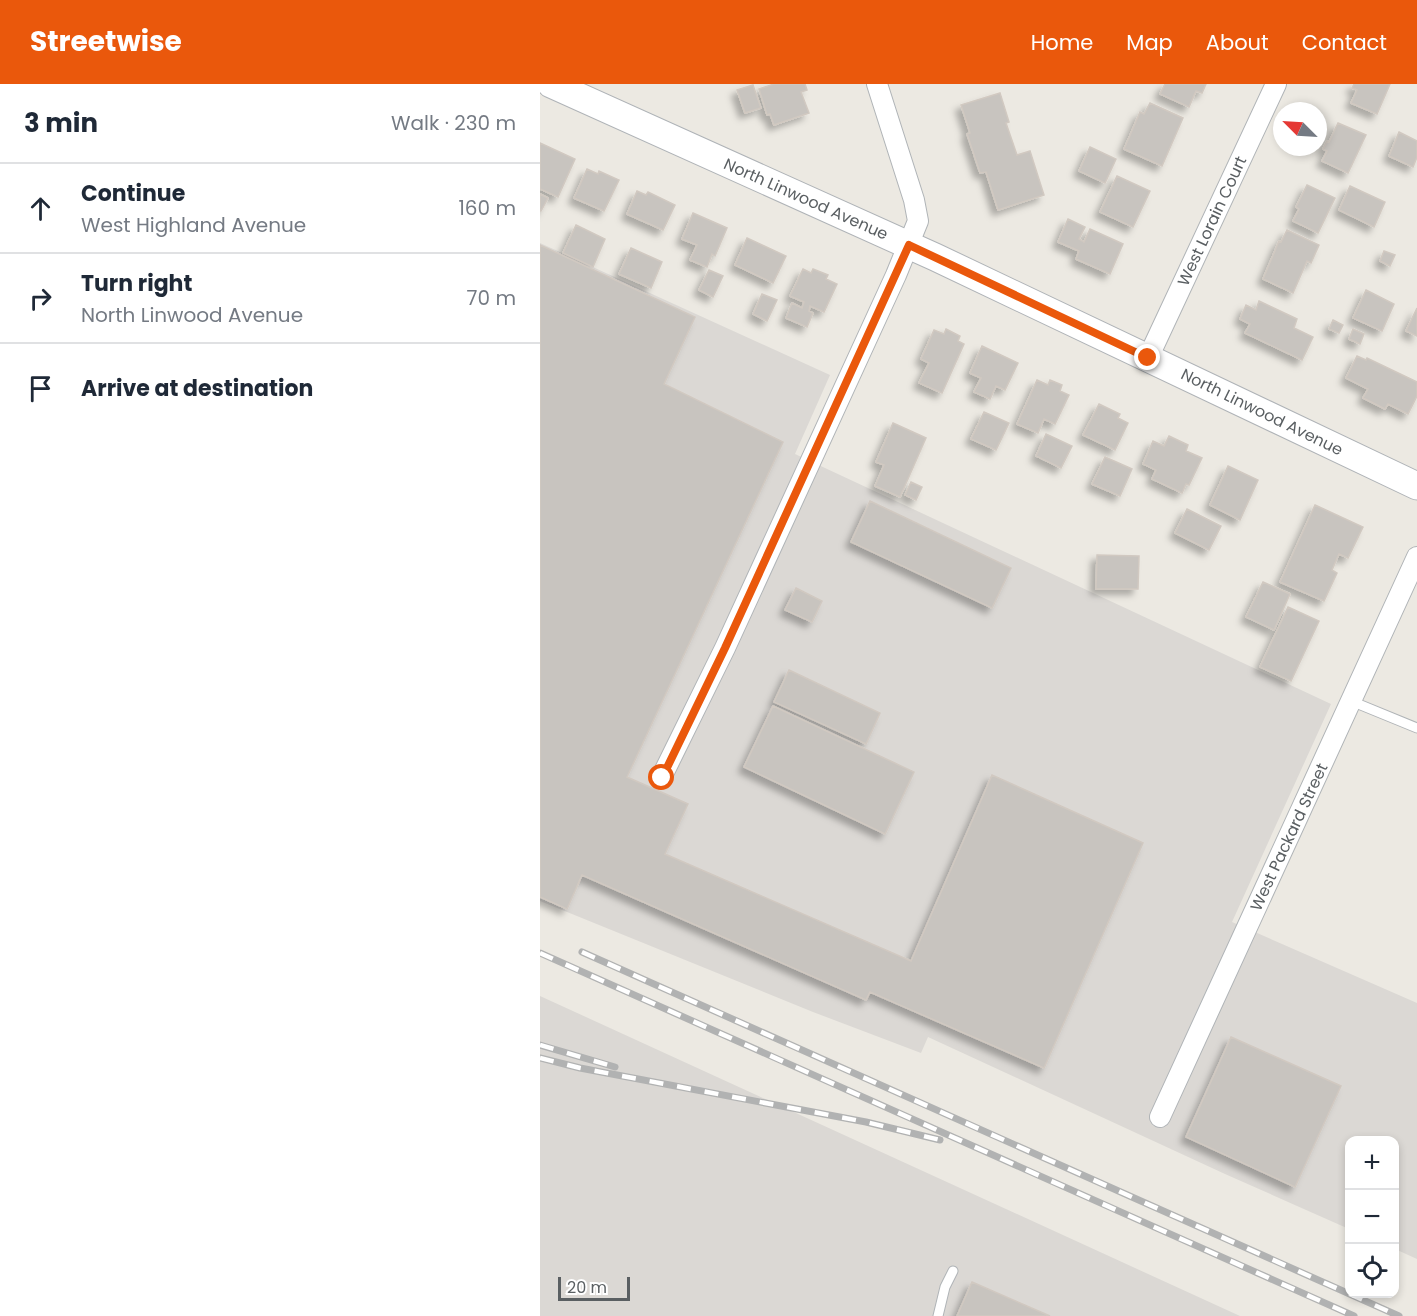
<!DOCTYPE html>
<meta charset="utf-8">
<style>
:root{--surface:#fff;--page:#f6f6f7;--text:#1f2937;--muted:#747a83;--line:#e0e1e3;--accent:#ea580c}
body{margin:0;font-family:Poppins,sans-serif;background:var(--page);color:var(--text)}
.controls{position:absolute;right:18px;bottom:18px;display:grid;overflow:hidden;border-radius:12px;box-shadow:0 3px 9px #0003}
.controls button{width:54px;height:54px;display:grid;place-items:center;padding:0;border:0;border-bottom:2px solid var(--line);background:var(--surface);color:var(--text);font:30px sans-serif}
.compass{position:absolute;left:733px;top:18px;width:54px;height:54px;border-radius:50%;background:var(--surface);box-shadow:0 3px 9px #0003;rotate:294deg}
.scale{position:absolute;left:18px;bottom:15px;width:72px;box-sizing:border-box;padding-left:6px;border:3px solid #5a5f62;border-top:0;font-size:16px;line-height:21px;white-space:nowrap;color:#5a5f62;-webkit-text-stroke:4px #fff;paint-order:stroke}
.stop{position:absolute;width:18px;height:18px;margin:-14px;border:4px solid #ea580c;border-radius:50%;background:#fff}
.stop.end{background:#ea580c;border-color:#fff;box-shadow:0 2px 6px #0008}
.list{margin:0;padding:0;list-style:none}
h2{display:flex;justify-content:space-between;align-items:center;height:78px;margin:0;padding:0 24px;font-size:26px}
h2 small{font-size:20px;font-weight:400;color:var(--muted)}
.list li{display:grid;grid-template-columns:39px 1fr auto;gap:18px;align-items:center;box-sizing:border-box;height:90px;padding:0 24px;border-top:2px solid var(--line)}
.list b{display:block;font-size:22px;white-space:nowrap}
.list p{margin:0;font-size:20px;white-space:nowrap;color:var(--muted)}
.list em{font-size:20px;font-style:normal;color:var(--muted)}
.icon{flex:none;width:33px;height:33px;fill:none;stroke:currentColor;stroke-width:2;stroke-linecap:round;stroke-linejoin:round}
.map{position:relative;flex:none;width:877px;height:1232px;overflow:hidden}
header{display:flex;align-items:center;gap:36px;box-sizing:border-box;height:84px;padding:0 30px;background:var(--accent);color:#fff}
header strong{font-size:28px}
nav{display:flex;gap:33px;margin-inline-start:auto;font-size:21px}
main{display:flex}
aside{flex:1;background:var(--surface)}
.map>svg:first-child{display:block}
</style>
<header>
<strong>Streetwise</strong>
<nav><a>Home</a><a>Map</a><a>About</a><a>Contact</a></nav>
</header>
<main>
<aside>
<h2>3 min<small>Walk · 230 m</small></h2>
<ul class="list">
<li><svg class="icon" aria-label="ahead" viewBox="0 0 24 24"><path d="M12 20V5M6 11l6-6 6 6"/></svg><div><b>Continue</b><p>West Highland Avenue</p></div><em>160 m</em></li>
<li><svg class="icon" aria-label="right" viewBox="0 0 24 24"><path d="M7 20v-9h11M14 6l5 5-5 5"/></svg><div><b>Turn right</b><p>North Linwood Avenue</p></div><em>70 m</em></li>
<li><svg class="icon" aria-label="arrive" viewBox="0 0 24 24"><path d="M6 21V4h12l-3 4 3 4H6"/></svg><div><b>Arrive at destination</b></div></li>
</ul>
</aside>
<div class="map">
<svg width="877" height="1232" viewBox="0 0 877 1232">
<defs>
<filter id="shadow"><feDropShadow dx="-5.5" dy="5.5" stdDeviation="3" flood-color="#0004"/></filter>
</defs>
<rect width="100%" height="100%" fill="#ece9e2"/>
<path fill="#dbd8d4" d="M0,159L290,291L255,370L791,620L692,838L877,919V1175L855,1165L854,1056H810L809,1145L685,1090L388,953L381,969L273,928L0,817Z
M0,912L700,1232H0Z"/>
<path fill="#c8c4bf" stroke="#d1c9c1" stroke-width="1.5" filter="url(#shadow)" d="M234,0H265L267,6L261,8L269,29L234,41L230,30L227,31L219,5Z
M625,0H666L662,9L656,7L649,23L620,10Z
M814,0H850L837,30L811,19L817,6L812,4Z
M213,1L221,24L205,29L197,6Z
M460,9L469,38L466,39L477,71L490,67L504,111L458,126L446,88L440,89L427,50L430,49L421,21Z
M610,19L643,34L622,82L584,65L600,28L604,30Z
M798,39L826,51L808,89L782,77L787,67L783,65L787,57L789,58Z
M859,48L877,57V73L873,83L849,72Z
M0,59L35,75L18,113L0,105Z
M550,63L576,75L565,99L539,87Z
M47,85L58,90L59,87L79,96L64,127L34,114Z
M577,92L610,107L593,143L560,128Z
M767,101L795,114L778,149L753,137L759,125L756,123Z
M810,102L845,118L834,143L799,126Z
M97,107L106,111L108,108L135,121L123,146L87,130Z
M0,110L8,114L1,127H0Z
M153,129L187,144L175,172L172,170L167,183L150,176L157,161L142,155Z
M528,135L545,143L539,155L544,158L550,145L583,160L570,190L536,175L539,167L518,158Z
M36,141L65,155L53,183L23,169Z
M747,146L779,161L771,179L767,177L753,209L723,195L739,157L741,158Z
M207,154L246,172L233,199L195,181Z
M0,161L155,233L124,300L243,358L87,693L148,720L125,770L371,877L452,691L603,759L504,984L330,908L326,916L42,791L27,825L0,813Z
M91,164L122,178L111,204L79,190Z
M844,167L855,171L850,182L840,177Z
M263,185L271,189L273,185L288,191L286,195L297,200L284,228L270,222L269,227L273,229L267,243L246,234L252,219L262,224L264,218L250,212Z
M169,186L183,192L173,213L159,206Z
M826,206L854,220L842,247L813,234Z
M222,210L237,216L227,237L213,230Z
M719,217L757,235L754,244L773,253L762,276L705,249L710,240L700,235L706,221L716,226Z
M877,224V252L866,247Z
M793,236L803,241L799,249L789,245Z
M406,245L420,252L418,257L424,260L402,309L379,299L389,279L381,275L394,246L404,250Z
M813,245L824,250L820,260L809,255Z
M442,262L478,279L465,306L456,302L450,315L434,308L441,294L430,289Z
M817,272L826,276L827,274L877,298V312L868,330L848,320L845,325L823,314L828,305L806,294Z
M497,296L508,301L510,296L522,301L520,307L529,311L515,340L504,335L498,349L477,340Z
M559,320L580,330L578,334L588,339L575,366L543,351Z
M444,328L469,339L456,366L431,355Z
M353,339L386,354L360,413L335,402L344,381L336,378Z
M506,350L532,362L521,384L496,372Z
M629,352L648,361L646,367L662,374L649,401L646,400L642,409L612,395L616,386L603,380L613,357L624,362Z
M565,373L592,385L580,412L552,400Z
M688,382L718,396L700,436L670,421Z
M371,398L382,403L376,416L365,411Z
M330,417L471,484L452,524L311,458Z
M775,421L823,443L808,474L799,470L792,486L797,489L784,517L740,498Z
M647,425L681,442L669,466L635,449Z
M557,471L599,472L598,505H556Z
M723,498L750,510L734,546L706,533Z
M256,504L282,517L272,538L245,526Z
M748,523L779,537L751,597L720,583Z
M249,586L340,629L326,660L234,618Z
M233,622L374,688L345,750L204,683Z
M691,953L801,1002L755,1103L646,1053Z
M432,1198L510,1232H417Z"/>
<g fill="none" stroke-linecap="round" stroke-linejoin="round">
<g stroke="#b0b4b7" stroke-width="11">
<path id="lane" d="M811,617L877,644
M398,1232L405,1203L413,1187"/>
</g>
<g stroke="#b0b4b7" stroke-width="22">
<path id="street" d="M608,274L736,0
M121,694L185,564L356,191L378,137L374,116L337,0
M620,1033L877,473"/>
</g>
<g stroke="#afb3b7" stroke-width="29">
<path id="secondary" d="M11,0L395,173L877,402"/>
</g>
<use href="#lane" stroke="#fff" stroke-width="9"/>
<use href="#street" stroke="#fff" stroke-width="20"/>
<use href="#secondary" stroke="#fff" stroke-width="27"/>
<g stroke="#b1b2b2" stroke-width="7">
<path id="rail" d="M42,868L859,1232
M0,869L814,1232
M0,961L75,983
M0,974L40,984L326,1038L400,1056"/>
</g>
<use href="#rail" stroke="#fff" stroke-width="4.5" stroke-dasharray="14" stroke-linecap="butt"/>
</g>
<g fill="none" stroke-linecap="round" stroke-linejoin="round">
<path stroke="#ea580c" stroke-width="8" d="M122,694L185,564L369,161L608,274"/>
</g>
<g text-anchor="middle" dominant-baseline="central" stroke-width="6" stroke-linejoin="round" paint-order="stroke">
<g font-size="16" fill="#5a5f62" stroke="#fff">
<text transform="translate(266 115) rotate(24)">North Linwood Avenue</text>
<text transform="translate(672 137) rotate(-65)">West Lorain Court</text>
<text transform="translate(722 328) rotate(26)">North Linwood Avenue</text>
<text transform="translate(749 753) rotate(-65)">West Packard Street</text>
</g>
</g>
</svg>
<div class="controls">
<button>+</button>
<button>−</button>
<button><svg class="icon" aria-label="locate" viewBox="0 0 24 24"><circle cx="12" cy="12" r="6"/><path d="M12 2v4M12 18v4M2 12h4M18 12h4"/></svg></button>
</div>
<svg class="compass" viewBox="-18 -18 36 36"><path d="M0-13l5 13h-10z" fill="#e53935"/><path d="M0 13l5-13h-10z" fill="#747a83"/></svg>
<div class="scale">20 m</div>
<div class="stop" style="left:122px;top:694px"></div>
<div class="stop end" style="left:608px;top:274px"></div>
</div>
</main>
